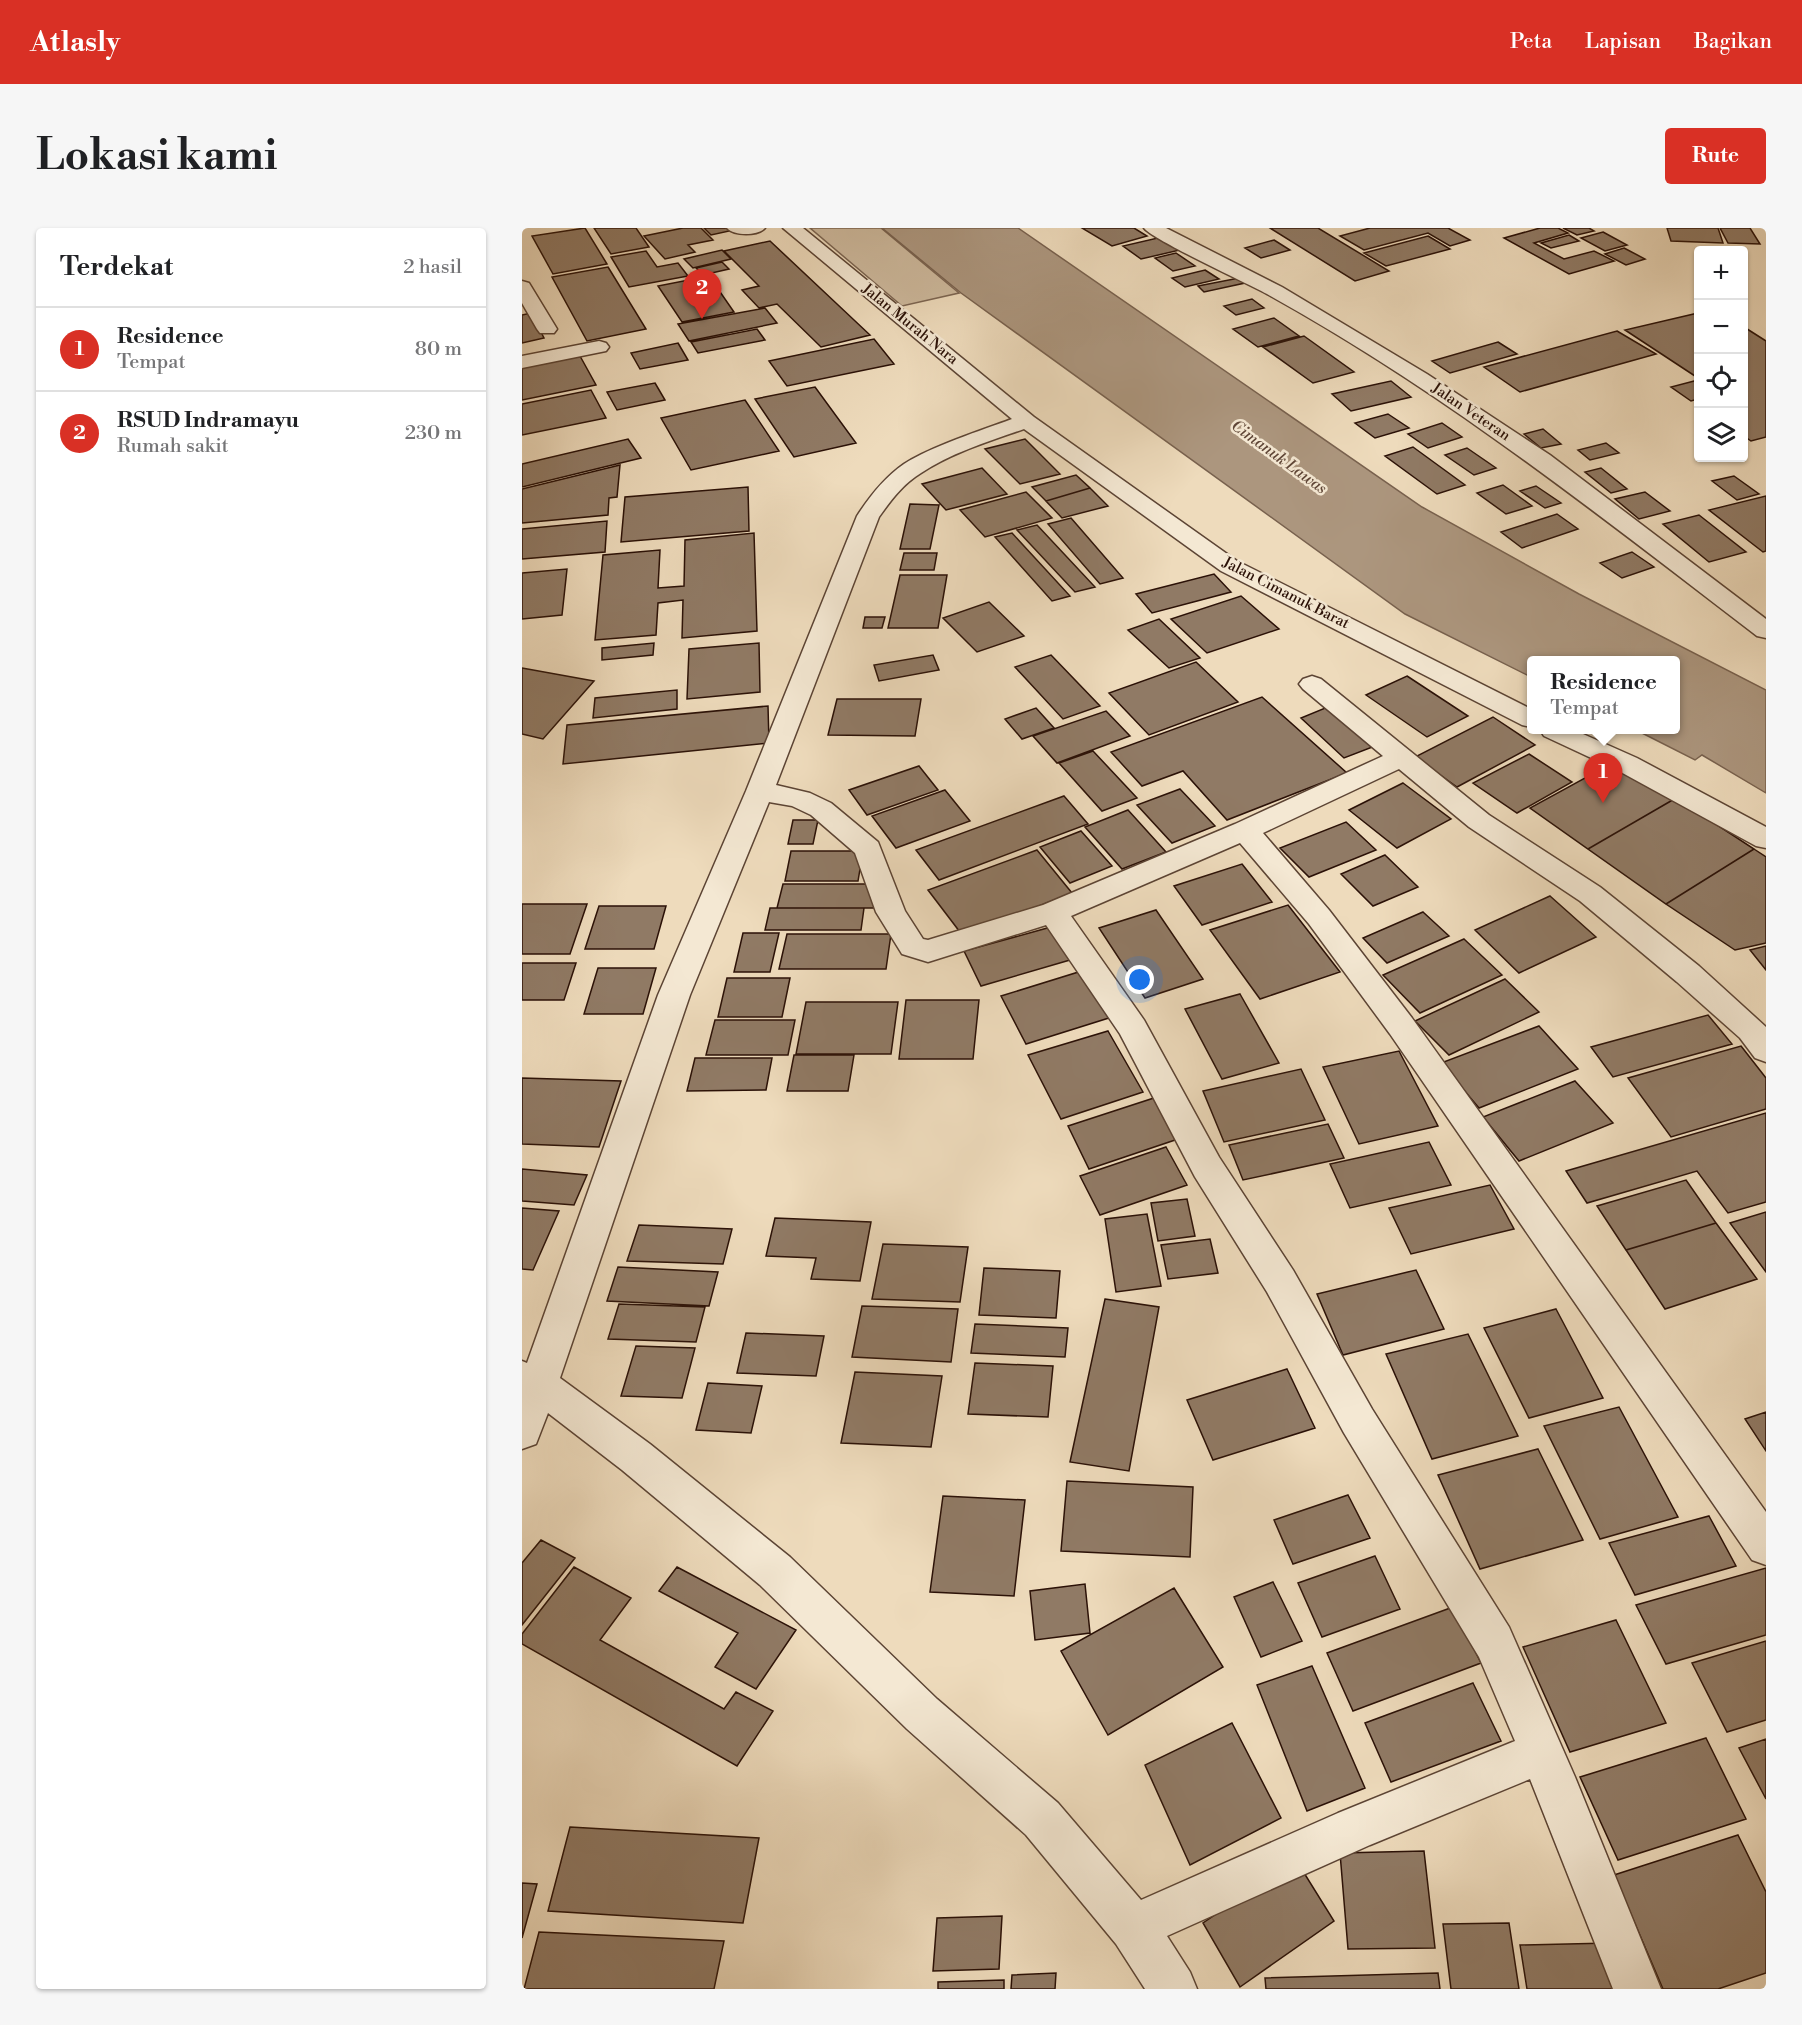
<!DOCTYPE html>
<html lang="id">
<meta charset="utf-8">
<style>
:root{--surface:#fff;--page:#f6f6f6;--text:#202124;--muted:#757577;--line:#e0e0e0;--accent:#d93025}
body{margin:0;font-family:"Libre Bodoni",serif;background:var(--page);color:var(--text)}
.controls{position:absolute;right:18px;top:18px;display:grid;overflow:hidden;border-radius:6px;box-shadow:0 2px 4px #0004}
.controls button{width:54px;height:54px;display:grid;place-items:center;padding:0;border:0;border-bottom:2px solid var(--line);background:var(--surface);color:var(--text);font:30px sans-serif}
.you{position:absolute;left:618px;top:752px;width:21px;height:21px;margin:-15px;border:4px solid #fff;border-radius:50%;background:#1a73e8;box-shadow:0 0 0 9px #1a73e833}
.badge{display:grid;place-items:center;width:39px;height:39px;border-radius:50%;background:var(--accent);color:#fff;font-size:20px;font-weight:700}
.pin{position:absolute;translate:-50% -50px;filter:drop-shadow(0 2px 3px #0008)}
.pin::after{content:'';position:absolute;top:32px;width:21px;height:18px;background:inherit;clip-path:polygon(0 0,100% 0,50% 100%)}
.popup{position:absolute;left:1005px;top:428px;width:153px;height:78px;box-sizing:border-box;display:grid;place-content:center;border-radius:6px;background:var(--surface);filter:drop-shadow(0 2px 4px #0005);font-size:20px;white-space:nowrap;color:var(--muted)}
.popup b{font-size:22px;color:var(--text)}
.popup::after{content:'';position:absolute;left:50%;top:100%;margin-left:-12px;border:12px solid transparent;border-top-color:var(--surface)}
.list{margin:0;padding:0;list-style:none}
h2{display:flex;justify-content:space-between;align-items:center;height:78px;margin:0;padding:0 24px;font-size:26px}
h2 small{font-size:20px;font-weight:400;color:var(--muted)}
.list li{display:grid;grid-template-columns:39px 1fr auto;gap:18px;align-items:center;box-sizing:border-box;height:84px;padding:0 24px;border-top:2px solid var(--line)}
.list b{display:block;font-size:22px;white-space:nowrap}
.list p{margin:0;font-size:20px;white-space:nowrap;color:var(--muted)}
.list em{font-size:20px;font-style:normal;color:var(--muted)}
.icon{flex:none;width:33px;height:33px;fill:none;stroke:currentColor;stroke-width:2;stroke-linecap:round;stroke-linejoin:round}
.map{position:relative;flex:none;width:1244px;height:1761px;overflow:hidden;border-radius:6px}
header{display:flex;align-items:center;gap:36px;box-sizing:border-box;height:84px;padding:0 30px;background:var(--accent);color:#fff}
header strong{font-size:28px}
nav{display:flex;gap:33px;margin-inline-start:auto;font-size:21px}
.intro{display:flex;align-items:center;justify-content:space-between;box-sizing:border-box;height:144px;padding:0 36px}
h1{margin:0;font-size:42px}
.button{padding:15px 27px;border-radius:6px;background:var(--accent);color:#fff;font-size:21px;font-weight:700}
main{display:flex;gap:36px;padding:0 36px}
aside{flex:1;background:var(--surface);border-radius:6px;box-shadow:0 2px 4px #0004}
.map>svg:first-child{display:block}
</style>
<header>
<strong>Atlasly</strong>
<nav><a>Peta</a><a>Lapisan</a><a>Bagikan</a></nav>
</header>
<div class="intro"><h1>Lokasi kami</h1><a class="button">Rute</a></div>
<main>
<aside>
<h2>Terdekat<small>2 hasil</small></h2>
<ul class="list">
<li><span class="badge">1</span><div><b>Residence</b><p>Tempat</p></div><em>80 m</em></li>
<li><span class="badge">2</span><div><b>RSUD Indramayu</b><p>Rumah sakit</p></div><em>230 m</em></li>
</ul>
</aside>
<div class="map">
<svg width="1244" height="1761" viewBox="0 0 1244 1761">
<rect width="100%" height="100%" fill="#eedbbc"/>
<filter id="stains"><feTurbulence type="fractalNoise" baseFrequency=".00333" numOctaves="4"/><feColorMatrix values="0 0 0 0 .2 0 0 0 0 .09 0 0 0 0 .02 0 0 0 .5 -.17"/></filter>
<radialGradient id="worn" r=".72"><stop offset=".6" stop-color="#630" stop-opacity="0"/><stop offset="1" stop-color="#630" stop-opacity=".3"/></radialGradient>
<path fill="#cdb99d" stroke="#7c6552" stroke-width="1.5" d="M288,0H359L437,65L380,78Z"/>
<path fill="#ac967e" stroke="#78614e" stroke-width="1.5" d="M360,0H496L900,279L1057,366L1244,462V565L1180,527L1173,532L1114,502H1153V432H1009V449L883,386L439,65Z"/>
<path fill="#907a65" stroke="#2b1107" stroke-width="1.5" d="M63,0L85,36L31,46L10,8Z
M72,0H114L127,19L89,26Z
M161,0H179L191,12L166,17L173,24L143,31L122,8Z
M182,0H209L212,2L189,7Z
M560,0H612L625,8L590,18Z
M748,0H796L867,43L833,53Z
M848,0H926L948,12L928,18L906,5L842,22L818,8Z
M1018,0H1036L1046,5L1012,15L1042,31L1072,23L1092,33L1047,46L982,10Z
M1041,0H1067L1072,3L1055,7Z
M1145,0H1196L1201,15L1149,13Z
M1198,0H1228L1238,16L1206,15Z
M1081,4L1105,17L1083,23L1059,10Z
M1047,7L1057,13L1029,20L1019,15Z
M906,8L928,21L864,38L842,25Z
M640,9L658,22L619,31L601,18Z
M752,12L768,22L739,30L723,20Z
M248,13L348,107L299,119L255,76L237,80L220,62L237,58L202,23Z
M1102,20L1123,31L1104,37L1083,26Z
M200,22L209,31L171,40L162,31Z
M124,23L135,39L156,35L166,48L107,59L89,29Z
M654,25L673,38L651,43L633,30Z
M200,34L207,41L181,47L174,40Z
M86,39L124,101L65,113L30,49Z
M683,42L697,51L663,59L650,50Z
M187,48L212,84L160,94L136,58Z
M717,50L723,55L682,64L676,58Z
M730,71L742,80L714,87L702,78Z
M243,80L255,95L167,113L156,96Z
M9,85L22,110L0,115V87Z
M1176,85V150L1103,102Z
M752,90L777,108L736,119L711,101Z
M1222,99L1244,113V209L1229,213L1222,208Z
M235,101L243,112L176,125L169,114Z
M1095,103L1134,126L998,164L962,139Z
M782,108L832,144L791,155L741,119Z
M352,111L372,136L265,158L247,133Z
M976,114L995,126L928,145L910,133Z
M156,115L166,132L118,141L109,125Z
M58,128L74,157L0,172V139Z
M1176,152V171L1169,173L1149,159Z
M869,153L889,169L829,183L810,166Z
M133,155L143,172L95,182L85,164Z
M293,159L334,215L272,229L233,171Z
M69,162L84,190L0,207V176Z
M223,172L257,223L169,242L139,190Z
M866,186L887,200L853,210L833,195Z
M920,195L940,209L906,220L886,206Z
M1021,201L1039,216L1019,220L1002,206Z
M106,211L119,230L0,259V236Z
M503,211L538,246L498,256L463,221Z
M1084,215L1097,225L1068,232L1056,222Z
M891,219L943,257L915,266L863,228Z
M945,220L974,240L952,247L923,227Z
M98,237L95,269L87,270L86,287L0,295V261Z
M460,240L485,266L424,282L400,256Z
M1079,240L1105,261L1089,265L1063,244Z
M554,247L568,260L524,273L510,259Z
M1212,248L1237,266L1215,272L1190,253Z
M981,257L1010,278L984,286L955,265Z
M1014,258L1039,275L1023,280L998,263Z
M226,259L227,303L99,314L103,269Z
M568,260L586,278L540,290L524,273Z
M504,264L530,290L463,309L438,282Z
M1123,264L1148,283L1117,291L1093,271Z
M1244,268V323L1241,324L1187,282Z
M388,276L417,277L408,321H378Z
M1035,286L1056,301L1000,320L979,304Z
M1177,287L1224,324L1187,334L1141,296Z
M549,290L601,350L578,356L526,296Z
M85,293L83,324L0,331V301Z
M515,297L573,359L553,364L495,302Z
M232,305L235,403L160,410L161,372L136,375L134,407L73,412L81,327L138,322L136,360L162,358L163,312Z
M490,305L548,368L530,373L473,309Z
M1110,324L1132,339L1100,350L1078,335Z
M382,325H415L412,342H378Z
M45,341L40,387L0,391V345Z
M692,346L709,364L630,385L614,366Z
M378,347H425L416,400H366Z
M719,368L757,401L685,425L649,391Z
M467,374L502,408L455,424L421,390Z
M343,389H363L360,400H341Z
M637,391L678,430L647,440L606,402Z
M132,415L131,427L80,432V420Z
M237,415L238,464L165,471L167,421Z
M411,427L417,442L357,453L352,437Z
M529,427L578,478L541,491L493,439Z
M674,434L716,474L627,507L587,465Z
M0,440L72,453L21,511L0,506Z
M885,448L946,488L905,509L844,467Z
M155,462V481L71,490L73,470Z
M740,469L825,545L705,592L661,543L620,558L589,524Z
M315,471H399L393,508L306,507Z
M246,478L247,515L41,536L45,497Z
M808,478L853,518L822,530L779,490Z
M514,480L532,500L500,511L483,491Z
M584,483L608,508L535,535L511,508Z
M971,489L1013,517L935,559L893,529Z
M571,523L615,570L580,583L537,535Z
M1007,526L1050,554L995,585L951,555Z
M1096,532L1154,570L1066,621L1008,580Z
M397,538L416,562L345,587L327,562Z
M881,555L929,591L875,620L827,582Z
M658,561L693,598L650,615L615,577Z
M423,562L448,593L374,620L350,588Z
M542,568L566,596L417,652L394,622Z
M1154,570L1232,621L1144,676L1066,621Z
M606,582L644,624L600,641L563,599Z
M271,592H296L291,616H266Z
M824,594L854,622L787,649L758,620Z
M559,603L590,638L548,655L518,619Z
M1232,621L1244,629V715L1213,722L1144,676Z
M515,622L550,665L441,708L406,662Z
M269,623H341L336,653H263Z
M863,627L896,659L851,678L819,646Z
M720,636L750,674L680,697L652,658Z
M261,656H356L352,680H255Z
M1028,668L1074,709L997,745L953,702Z
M0,676H65L48,726H0Z
M766,677L818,744L738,771L688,702Z
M77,678H144L132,721H63Z
M248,680H342L339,702H243Z
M634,682L681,751L623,770L577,700Z
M901,684L927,708L865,735L841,710Z
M529,699L548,732L459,758L442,723Z
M221,705H257L248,744H212Z
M265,706H369L364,741H257Z
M942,711L980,747L898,785L861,747Z
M1244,718V742L1228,722Z
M0,735H54L42,772H0Z
M76,740H134L121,786H62Z
M563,742L590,789L504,816L479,768Z
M205,750H268L260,789H196Z
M983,751L1017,784L927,827L893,793Z
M718,766L757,835L700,851L663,781Z
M384,772H457L451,831H377Z
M284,774H376L369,826H274Z
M1186,787L1210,816L1091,849L1069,819Z
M193,792H273L266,827H184Z
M1017,798L1056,841L957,880L919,835Z
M586,803L621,864L539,891L506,827Z
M1219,818L1244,850V881L1149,909L1106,850Z
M877,823L916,898L837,916L801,839Z
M272,827H332L326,863H265Z
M173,830H250L244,862L165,863Z
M779,841L803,892L702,914L681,863Z
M0,850L99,853L77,919L0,916Z
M1053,853L1091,895L997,933L961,889Z
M635,869L659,910L567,941L546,898Z
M1244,885V974L1206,985L1175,943L1065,975L1044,943Z
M806,896L822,930L721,952L707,917Z
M907,914L929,957L828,980L808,936Z
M644,919L665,957L578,987L558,948Z
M0,941L65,947L52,977L0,973Z
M1164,952L1194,995L1104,1022L1075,978Z
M968,957L992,1001L889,1026L867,980Z
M665,971L673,1008L636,1013L629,975Z
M0,980L37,983L11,1042L0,1041Z
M1244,984V1044L1208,995Z
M625,986L639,1058L594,1064L583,991Z
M253,990L349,994L338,1053L289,1051L294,1030L244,1028Z
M1194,995L1235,1051L1143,1081L1104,1022Z
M117,997L210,1001L201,1036L105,1033Z
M688,1011L696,1045L646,1051L639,1017Z
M361,1016L446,1019L438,1074L350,1071Z
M96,1039L196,1044L187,1078L85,1073Z
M462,1040L538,1043L534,1090L457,1087Z
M894,1042L922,1101L821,1127L795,1066Z
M583,1071L637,1079L607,1243L548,1234Z
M97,1076L183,1079L174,1114L86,1111Z
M340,1078L436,1081L429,1134L330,1129Z
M1034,1081L1081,1170L1007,1190L962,1100Z
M453,1096L546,1100L543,1129L449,1125Z
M224,1105L302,1108L294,1148L215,1145Z
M946,1106L996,1208L910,1231L864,1126Z
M114,1118L173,1120L160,1170L99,1168Z
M453,1135L531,1138L526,1189L446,1186Z
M765,1141L793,1200L691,1232L665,1172Z
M333,1144L420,1148L409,1219L319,1215Z
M186,1155L240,1158L229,1205L174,1202Z
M1097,1179L1156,1289L1078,1311L1022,1198Z
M1244,1184V1223L1223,1191Z
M1016,1221L1061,1312L958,1341L916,1247Z
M545,1253L671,1259L668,1329L539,1323Z
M826,1267L848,1310L771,1336L752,1292Z
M421,1268L503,1272L492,1368L408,1364Z
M1187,1288L1214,1338L1113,1367L1087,1315Z
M19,1312L53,1330L0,1397V1335Z
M853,1328L878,1381L800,1409L776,1355Z
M52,1339L109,1370L78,1412L202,1481L214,1464L251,1483L215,1538L0,1416V1406Z
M155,1339L274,1402L234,1461L193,1439L216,1405L137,1363Z
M1244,1340V1407L1144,1436L1114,1377Z
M751,1354L780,1413L739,1429L712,1369Z
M563,1356L568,1405L513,1412L508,1363Z
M652,1360L701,1439L586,1507L539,1423Z
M931,1379L959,1435L831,1483L805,1425Z
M1094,1392L1144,1495L1048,1524L1001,1419Z
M1244,1413V1492L1205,1504L1170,1435Z
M790,1438L843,1560L785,1583L735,1457Z
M951,1455L979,1513L869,1554L843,1495Z
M710,1495L759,1590L668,1637L623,1537Z
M1184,1510L1224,1591L1096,1632L1058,1549Z
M1244,1511V1571L1217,1520Z
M48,1599L237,1610L221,1695L26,1683Z
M1216,1607L1244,1664V1745L1196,1761H1141L1092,1647Z
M902,1623L913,1720L826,1721L818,1625Z
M774,1632L812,1693L718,1759L681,1695Z
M0,1655L15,1656L0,1710Z
M480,1688L477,1741L411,1743L415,1690Z
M987,1695L997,1761H929L921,1696Z
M17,1704L202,1713L192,1761H2Z
M1088,1715L1096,1761H1005L998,1717Z
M534,1745L533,1761H489L490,1747Z
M916,1745L918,1761H744L743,1750Z
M482,1752V1761H416V1754Z"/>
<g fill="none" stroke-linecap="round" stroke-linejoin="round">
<g stroke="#5c4434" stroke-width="3">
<path id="minor" d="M205,0H243C236,8 212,8 205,0Z
M261,0H281L512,189L715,333L1009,481V499L1000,497L699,343L502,201C468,213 429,225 399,245C381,256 369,272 357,289L254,557L288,565L309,575L356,614L383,683L401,711L406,712L521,677L713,596L861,528L781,461L777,456L781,451L790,448L799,451L967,587L1078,659L1177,738L1244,799V834L1233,830L1218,810L1155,754L1058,673L947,599L877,541L741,605L807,682L890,790L1244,1284V1337L1230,1332L868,806L787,696L718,615L549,688L622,792L697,929L771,1042L850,1181L987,1399L1053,1549L1139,1761H1091L1008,1551L848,1617L645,1708L668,1744L675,1761H623L594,1716L504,1607L385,1501L238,1357L100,1242L26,1185L14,1216L0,1221V1133L5,1135L136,767L224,563L335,288C348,268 362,250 382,236C408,219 460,202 490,191ZM247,574L270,578L289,587L333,625L354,684L380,726L406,734L524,697L598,806L673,949L745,1064L822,1205L957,1429L993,1513L816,1585L619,1672L536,1575L415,1471L268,1329L128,1216L38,1150L168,767Z
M622,0H644L760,59L905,146L1028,227L1244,391V410L1235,408C1077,287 921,163 745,66C725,55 631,12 622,0Z
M0,53L7,55L35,101L32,105H18L15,101L0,75Z
M77,113L84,115L87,119L84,123L0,140V128Z
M1018,502H1052L1115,530L1244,599V620L1234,618L1095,542L1022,508Z"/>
</g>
<use href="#minor" fill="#f4e8d3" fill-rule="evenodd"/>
</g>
<g text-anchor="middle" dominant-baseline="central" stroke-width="5" stroke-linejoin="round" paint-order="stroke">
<g font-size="15" fill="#2b1107" stroke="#f4e8d3">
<text transform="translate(388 96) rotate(39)">Jalan Murah Nara</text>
<text transform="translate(949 184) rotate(34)">Jalan Veteran</text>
<text transform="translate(764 365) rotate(27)">Jalan Cimanuk Barat</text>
</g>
<g font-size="16" font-style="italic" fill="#5f4637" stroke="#f4e8d3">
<text transform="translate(757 229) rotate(36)">Cimanuk Lawas</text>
</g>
</g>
<rect width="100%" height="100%" filter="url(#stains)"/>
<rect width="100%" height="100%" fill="url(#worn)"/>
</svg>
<div class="controls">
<button>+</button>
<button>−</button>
<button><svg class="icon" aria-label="locate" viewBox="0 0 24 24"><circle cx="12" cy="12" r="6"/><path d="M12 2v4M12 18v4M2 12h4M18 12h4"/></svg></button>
<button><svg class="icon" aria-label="layers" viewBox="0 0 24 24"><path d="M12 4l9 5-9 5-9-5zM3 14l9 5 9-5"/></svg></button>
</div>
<div class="you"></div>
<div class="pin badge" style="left:1081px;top:575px">1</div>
<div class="popup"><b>Residence</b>Tempat</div>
<div class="pin badge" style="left:180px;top:91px">2</div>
</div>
</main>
